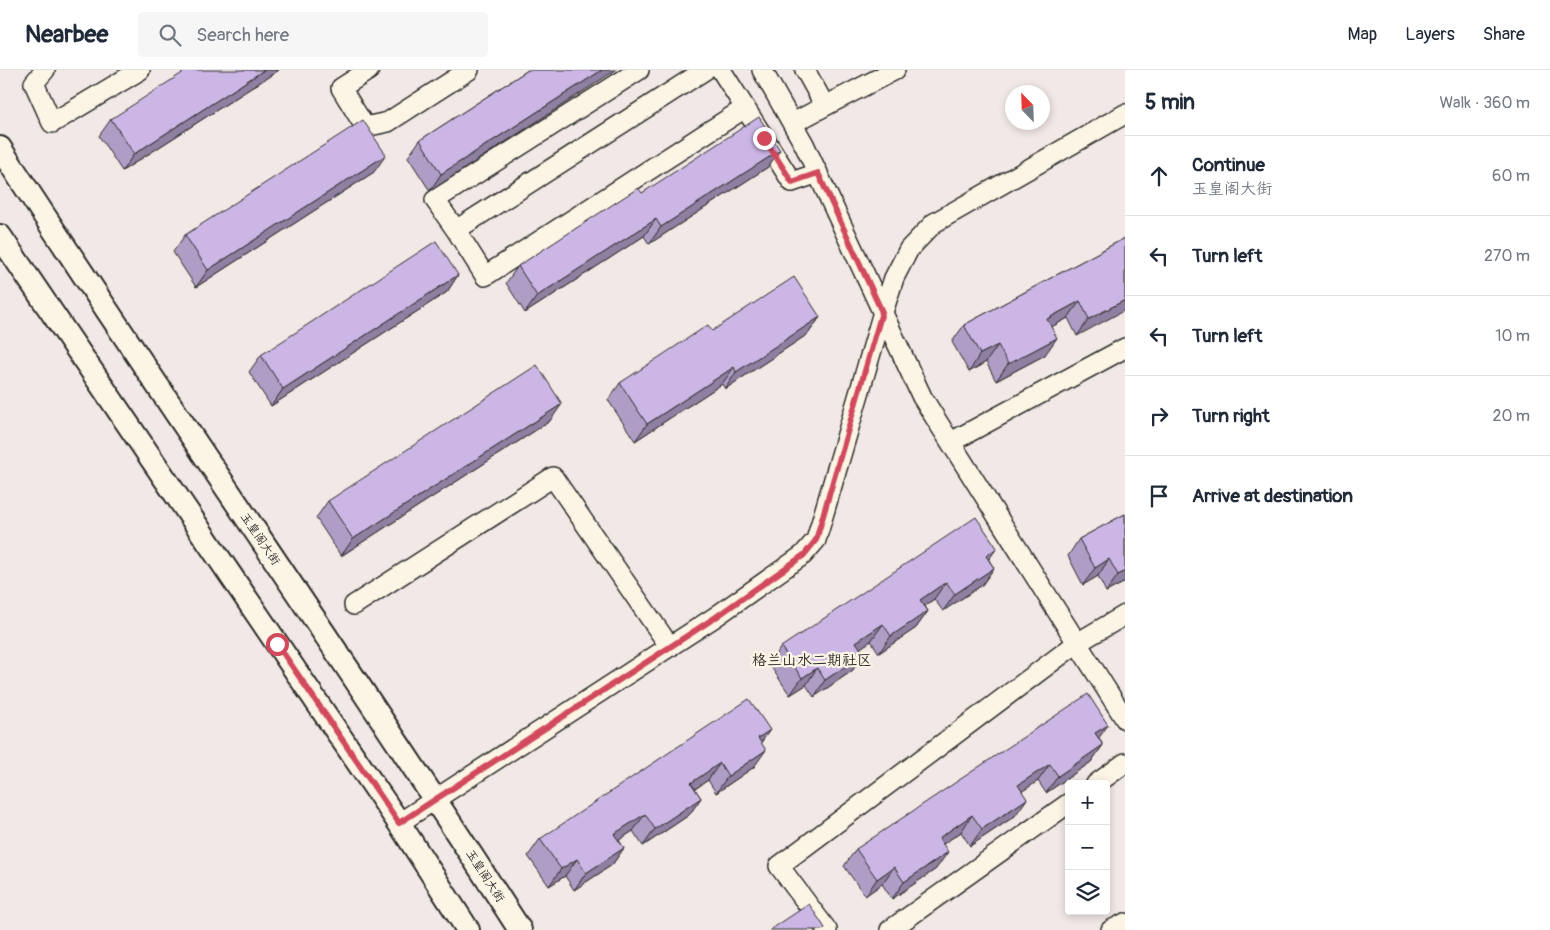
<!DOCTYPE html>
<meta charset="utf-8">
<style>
:root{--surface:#fff;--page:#f6f6f7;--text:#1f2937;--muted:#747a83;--line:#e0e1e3}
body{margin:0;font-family:Pangolin,"LXGW WenKai TC",sans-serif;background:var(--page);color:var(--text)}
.controls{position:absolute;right:15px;bottom:15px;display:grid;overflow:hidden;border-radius:5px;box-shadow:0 2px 8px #0003}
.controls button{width:45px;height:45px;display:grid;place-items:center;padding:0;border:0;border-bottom:1px solid var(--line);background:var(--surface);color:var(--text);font:25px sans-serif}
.compass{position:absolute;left:1005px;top:15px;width:45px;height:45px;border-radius:50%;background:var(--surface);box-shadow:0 2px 8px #0003;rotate:337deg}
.stop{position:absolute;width:15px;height:15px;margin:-11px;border:4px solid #d1495b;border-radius:50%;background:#fff}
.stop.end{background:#d1495b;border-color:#fff;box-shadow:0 1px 5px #0008}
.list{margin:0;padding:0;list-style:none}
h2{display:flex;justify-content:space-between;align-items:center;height:65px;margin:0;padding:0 20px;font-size:21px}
h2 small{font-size:16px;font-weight:400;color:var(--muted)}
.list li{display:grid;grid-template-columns:32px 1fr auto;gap:15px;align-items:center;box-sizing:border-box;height:80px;padding:0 20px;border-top:1px solid var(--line)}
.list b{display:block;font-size:19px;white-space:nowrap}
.list p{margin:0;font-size:16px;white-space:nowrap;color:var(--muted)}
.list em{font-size:16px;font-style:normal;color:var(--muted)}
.icon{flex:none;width:28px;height:28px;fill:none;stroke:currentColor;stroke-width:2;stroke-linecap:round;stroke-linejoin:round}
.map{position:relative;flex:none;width:1125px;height:860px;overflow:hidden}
header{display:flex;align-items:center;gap:30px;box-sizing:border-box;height:70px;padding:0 25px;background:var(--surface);border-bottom:1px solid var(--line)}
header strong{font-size:24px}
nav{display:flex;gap:28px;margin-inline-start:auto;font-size:18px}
.search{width:350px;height:45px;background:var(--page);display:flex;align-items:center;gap:12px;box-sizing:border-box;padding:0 18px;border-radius:5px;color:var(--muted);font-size:19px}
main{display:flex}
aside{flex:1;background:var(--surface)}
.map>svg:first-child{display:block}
</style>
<header>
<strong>Nearbee</strong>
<div class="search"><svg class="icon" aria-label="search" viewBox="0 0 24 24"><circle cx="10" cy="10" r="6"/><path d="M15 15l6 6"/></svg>Search here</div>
<nav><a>Map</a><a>Layers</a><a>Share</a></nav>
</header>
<main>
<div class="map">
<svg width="1125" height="860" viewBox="0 0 1125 860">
<rect width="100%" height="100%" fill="#f2e8e5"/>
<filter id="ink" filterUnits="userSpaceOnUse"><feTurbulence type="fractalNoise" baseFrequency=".02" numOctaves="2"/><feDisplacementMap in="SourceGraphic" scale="10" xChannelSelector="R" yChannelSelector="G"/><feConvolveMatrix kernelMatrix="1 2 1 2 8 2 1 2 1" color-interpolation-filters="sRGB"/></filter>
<g filter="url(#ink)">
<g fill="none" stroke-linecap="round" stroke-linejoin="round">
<g stroke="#2b2b2b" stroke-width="22">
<path id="minor" d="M45,0L34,13L52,53L140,0
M369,0L341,18L365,57L388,52L469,0
M639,0L435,130L456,160L705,0
M721,0L792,112L818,103
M762,0L804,74L922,327L1125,649
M825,36L895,0
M793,53L825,36L805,0
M456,160L485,206L745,38
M951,372L1125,278
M354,535L553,407L670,577
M1096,714L1125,693
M399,753L715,547L803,485L816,470L883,242L894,208L909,179L934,153L1125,44
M827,860L779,796L1077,573L1125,545
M890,860L1069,733
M1111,860L1125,853"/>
</g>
<g stroke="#2b2b2b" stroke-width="26">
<path id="tertiary" d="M0,78C171,341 351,597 520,860
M0,166L399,753L468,860"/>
</g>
<use href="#minor" stroke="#fcf5e5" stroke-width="19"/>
<use href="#tertiary" stroke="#fcf5e5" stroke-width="22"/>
</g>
<path fill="#af9dc6" stroke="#2b2b2b" d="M279,0L122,101L99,66L111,49Z
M528,0L430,121L408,87L420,70Z
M768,97L649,174L644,166L525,243L506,213L518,196L642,123Z
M374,102L196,217L173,182L185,165Z
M1125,168V230L1077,266L1068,248L1051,257L1045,285L996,311L986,292L969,302L952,272L964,255Z
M458,205L447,222L271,336L249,302L261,285Z
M820,247L808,264L725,319L722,314L635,371L608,330L620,313L712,261Z
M550,351L341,486L316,448L328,431Z
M1125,444V512L1106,522L1098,506L1083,515L1068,486L1079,469Z
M989,490L994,498L982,515L943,541L934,529L925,536L928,541L916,558L879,583L871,571L860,578L864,584L852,601L814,627L806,615L790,625L769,594L781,577Z
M1099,668L1103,675L1091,692L1046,723L1038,711L1022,721L1015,746L970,776L961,762L943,774L936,799L892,829L882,814L865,826L844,796L856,779Z
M761,672L754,697L716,723L708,710L695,719L701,728L689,745L643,776L633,761L619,770L624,778L612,795L574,820L565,806L549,816L528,786L540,769Z"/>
<path fill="#8f7fa1" stroke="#2b2b2b" d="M264,0H279L122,101L134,84Z
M602,0H616L430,121L441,104Z
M780,80L768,97L649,174L661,157Z
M386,85L374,102L196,217L208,200Z
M656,149L644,166L525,243L537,226Z
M458,205L447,222L271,336L283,319Z
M1125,230V240L1077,266L1089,249Z
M1080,231L1068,248L1035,266L1047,249Z
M820,247L808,264L725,319L736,302Z
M1057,268L1045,285L996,311L1008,294Z
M998,275L986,292L969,302L980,284Z
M734,297L722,314L635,371L647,354Z
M562,334L550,351L341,486L353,469Z
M997,478L985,495L986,486Z
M1109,489L1098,506L1083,515L1095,498Z
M994,498L982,515L943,541L955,524Z
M1125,501V512L1106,522L1118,505Z
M946,512L934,529L909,547L920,530Z
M928,541L916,558L879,583L891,566Z
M883,554L871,571L844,589L856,572Z
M864,584L852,601L814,627L825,610Z
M817,598L806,615L790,625L802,608Z
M1108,655L1096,672L1095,663Z
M770,660L758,677V668Z
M1103,675L1091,692L1046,723L1058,706Z
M766,680L754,697L716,723L728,706Z
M720,693L708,710L679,730L691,713Z
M1050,694L1038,711L1006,732L1018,715Z
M701,728L689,745L643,776L655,759Z
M1027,729L1015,746L970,776L982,759Z
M645,744L633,761L602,781L614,764Z
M972,745L961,762L927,785L939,768Z
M624,778L612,795L574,820L586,803Z
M948,782L936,799L892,829L904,812Z
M577,789L565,806L549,816L561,799Z
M894,797L882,814L865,826L877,809Z"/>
<path fill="#ccb6e6" stroke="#2b2b2b" d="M187,0H264L134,84L111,49Z
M528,0H602L441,104L420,70Z
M759,47L780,80L661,157L656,149L537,226L518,196L638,118L642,123Z
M363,50L386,85L208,200L185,165Z
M1125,168V230L1089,249L1080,231L1047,249L1057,268L1008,294L998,275L980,284L964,255Z
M436,171L458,205L283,319L261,285Z
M794,207L820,247L736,302L734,297L647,354L620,313L708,255L712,261Z
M537,295L562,334L353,469L328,431Z
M1125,444V501L1118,505L1109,489L1095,498L1079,469Z
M976,447L997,478L986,486L994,498L955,524L946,512L920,530L928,541L891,566L883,554L856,572L864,584L825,610L817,598L802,608L781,577Z
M1088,624L1108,655L1095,663L1103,675L1058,706L1050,694L1018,715L1027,729L982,759L972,745L939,768L948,782L904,812L894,797L877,809L856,779Z
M749,629L770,660L758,668L766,680L728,706L720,693L691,713L701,728L655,759L645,744L614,764L624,778L586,803L577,789L561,799L540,769Z
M809,834L825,858L822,860H770Z"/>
</g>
<g fill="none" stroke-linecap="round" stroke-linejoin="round" filter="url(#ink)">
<path stroke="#d1495b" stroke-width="6" d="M277,574L399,753L716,547L804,485L816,470L882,242L818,103L792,112L764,68"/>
</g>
<g text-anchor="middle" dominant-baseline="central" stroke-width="4.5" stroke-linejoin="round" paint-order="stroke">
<g font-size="12" fill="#2b2b2b" stroke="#fcf5e5">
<text transform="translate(260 469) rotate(56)">玉皇阁大街</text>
<text transform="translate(485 806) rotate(57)">玉皇阁大街</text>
</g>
<g font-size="15" fill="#2b2b2b" stroke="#fcf5e5">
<text x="812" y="590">格兰山水二期社区</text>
</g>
</g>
</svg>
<div class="controls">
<button>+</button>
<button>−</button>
<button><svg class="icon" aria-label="layers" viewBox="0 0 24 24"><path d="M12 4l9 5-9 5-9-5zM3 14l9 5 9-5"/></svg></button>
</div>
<svg class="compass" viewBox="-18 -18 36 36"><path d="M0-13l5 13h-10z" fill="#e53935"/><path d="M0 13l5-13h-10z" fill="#747a83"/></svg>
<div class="stop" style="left:277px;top:574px"></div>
<div class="stop end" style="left:764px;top:68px"></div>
</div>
<aside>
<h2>5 min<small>Walk · 360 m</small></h2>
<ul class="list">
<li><svg class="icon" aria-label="ahead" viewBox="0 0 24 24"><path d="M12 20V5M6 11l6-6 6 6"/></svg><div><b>Continue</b><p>玉皇阁大街</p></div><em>60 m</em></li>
<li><svg class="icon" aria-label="left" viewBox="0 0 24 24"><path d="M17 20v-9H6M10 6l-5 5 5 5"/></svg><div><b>Turn left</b></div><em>270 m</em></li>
<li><svg class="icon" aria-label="left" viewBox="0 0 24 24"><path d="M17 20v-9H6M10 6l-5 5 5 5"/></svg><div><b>Turn left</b></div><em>10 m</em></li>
<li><svg class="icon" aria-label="right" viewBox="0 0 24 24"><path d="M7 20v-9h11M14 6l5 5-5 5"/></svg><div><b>Turn right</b></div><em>20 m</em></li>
<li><svg class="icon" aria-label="arrive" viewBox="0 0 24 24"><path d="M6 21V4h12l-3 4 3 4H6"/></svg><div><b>Arrive at destination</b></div></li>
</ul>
</aside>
</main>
